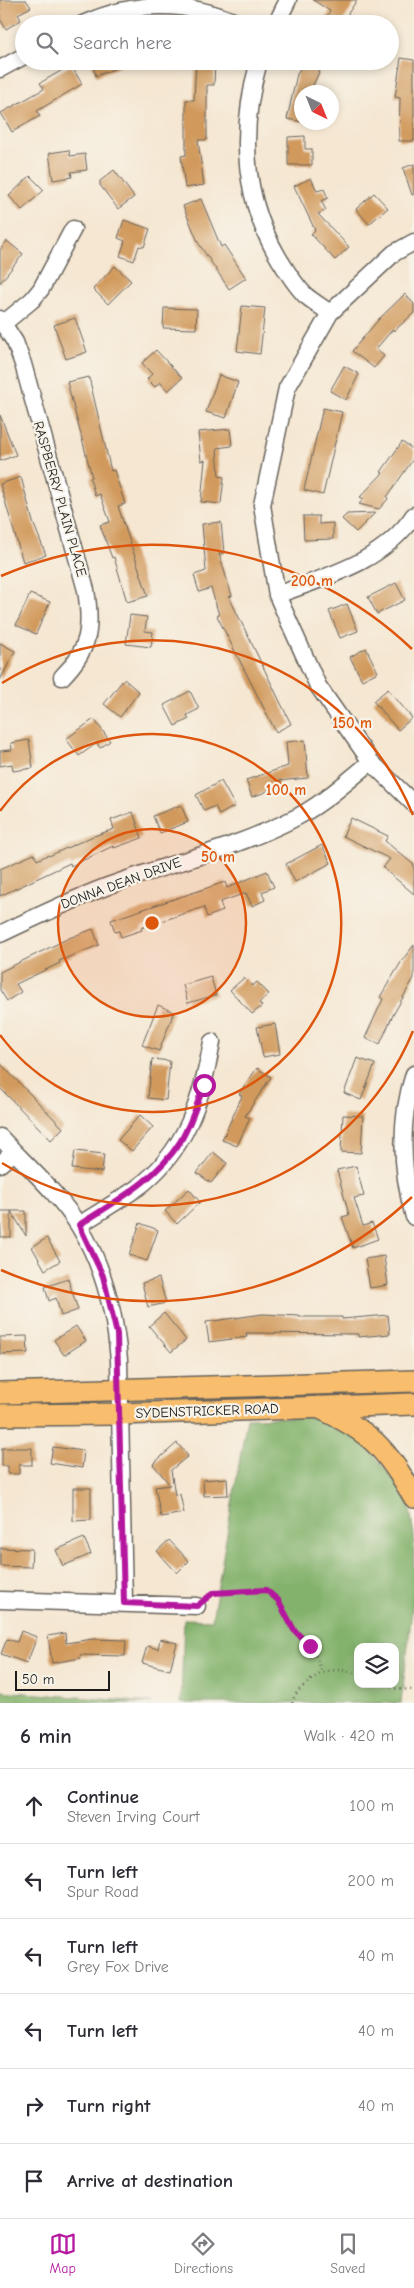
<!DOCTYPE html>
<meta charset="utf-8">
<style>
:root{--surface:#fff;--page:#f2f2f3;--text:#2b2b33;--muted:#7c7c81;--line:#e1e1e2;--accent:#b5179e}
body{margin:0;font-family:"Comic Neue",sans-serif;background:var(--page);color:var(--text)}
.controls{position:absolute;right:15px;bottom:15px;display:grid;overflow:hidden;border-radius:10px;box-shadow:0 2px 8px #0003}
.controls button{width:45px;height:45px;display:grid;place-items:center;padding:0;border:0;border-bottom:1px solid var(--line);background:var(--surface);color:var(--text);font:25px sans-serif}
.compass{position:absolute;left:294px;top:85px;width:45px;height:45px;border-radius:50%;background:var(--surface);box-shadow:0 2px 8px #0003;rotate:137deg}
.scale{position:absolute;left:15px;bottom:12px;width:95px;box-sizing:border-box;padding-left:5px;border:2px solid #1c1c1c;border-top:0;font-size:14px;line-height:18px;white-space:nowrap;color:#1c1c1c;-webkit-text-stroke:4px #f7f3e8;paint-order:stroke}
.stop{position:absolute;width:15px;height:15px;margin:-11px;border:4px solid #b5179e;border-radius:50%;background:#fff}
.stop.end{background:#b5179e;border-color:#fff;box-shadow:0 1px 5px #0008}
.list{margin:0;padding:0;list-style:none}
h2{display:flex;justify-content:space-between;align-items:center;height:65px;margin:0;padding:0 20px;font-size:21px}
h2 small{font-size:16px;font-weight:400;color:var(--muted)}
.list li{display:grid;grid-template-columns:32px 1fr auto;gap:15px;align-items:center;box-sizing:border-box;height:75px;padding:0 20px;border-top:1px solid var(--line)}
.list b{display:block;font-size:19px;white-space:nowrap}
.list p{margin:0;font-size:16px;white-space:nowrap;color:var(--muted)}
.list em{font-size:16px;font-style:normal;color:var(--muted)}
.icon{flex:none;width:28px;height:28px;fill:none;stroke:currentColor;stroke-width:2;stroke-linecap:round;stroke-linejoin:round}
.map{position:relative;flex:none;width:414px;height:1703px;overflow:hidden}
.search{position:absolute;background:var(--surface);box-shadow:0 2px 8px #0003;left:15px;right:15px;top:15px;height:55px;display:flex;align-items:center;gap:12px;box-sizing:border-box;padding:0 18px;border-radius:28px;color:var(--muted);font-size:19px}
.sheet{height:515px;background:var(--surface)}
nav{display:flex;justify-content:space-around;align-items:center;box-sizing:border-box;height:70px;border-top:1px solid var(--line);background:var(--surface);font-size:14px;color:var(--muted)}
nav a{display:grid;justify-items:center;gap:2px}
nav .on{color:var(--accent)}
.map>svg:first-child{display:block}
</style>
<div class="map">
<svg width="414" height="1703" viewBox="0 0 414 1703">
<rect width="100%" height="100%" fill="#f7f3e8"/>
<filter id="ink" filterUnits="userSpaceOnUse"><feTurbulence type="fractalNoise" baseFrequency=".02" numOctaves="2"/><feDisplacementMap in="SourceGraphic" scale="10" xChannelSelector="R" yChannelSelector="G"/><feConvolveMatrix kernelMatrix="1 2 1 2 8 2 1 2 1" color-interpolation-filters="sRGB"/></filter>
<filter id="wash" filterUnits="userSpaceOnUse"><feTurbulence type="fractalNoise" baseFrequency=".0096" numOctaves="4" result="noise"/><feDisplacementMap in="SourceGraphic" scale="20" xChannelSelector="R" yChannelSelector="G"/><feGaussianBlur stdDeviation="1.12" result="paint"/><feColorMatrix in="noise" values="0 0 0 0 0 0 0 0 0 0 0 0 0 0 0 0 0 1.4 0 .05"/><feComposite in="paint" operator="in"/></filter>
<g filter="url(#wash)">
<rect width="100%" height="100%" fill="#f5e7d2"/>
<path fill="#83b26c" stroke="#506744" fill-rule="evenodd" d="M307,1417L324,1419L356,1432L408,1498L414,1536L413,1602L401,1703H181L184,1619L212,1620L247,1418ZM358,1647H395V1684H358Z
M0,1691L152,1703H0Z"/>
<g id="blocks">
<path fill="#d19a5b" d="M0,0H26L31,7L18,14L21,20L6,29L0,19Z
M313,0H357L341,24H322L330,11Z
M401,58L414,60V141H399L400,98L395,97Z
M91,61H132V62L96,76Z
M196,61H215L214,85H207V140H198L204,185L185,188L181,156L186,155V100H194Z
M304,61H324L310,92H302V122L287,119L297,74Z
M71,65L82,84L37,111L40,116L12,132L1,113L44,89L40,83Z
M305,136V149H312V165H288V137Z
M69,150L70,156L85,154L87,170L71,172L72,177L53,180L49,153Z
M414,164V194L412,195L403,168Z
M114,170L134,197L118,209L100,185V181Z
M30,176L44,190L22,210L9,196Z
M311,178L317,191L324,189L328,198L321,201L326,210L318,214L349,247L335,260L311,234L315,230L294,186Z
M374,193L388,208L369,224L356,209Z
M201,199L221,247L224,245L246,278L229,289L199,244L183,206Z
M124,220L150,229L144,247L139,246L134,261L120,256L125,241L118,238Z
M7,241L23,254L0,283V250Z
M115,266L131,281L108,304L93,289Z
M405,294L414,304V313L394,331L393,329L376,349L384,356L374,368L352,351L379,319Z
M242,306L265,308L260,354L237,351Z
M164,308L197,309L196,329L163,328Z
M75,318L87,352L66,359L54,325Z
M156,350L182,378L168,391L160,382L155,387L147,379L152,374L142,363Z
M344,366L359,374L346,400L330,391Z
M219,375L238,382L226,418L206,412Z
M89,377L111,471L114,470L125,504L118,506L148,596L127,602L114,557L112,558L100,525L110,522L100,494L95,496L90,478L92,477L67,382Z
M323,408L342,412L323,495L304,490Z
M0,415L16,455L0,461Z
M230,429L232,446L217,448L219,476L224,477L221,504L201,502L205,460L201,461L198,432Z
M402,442L414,450V458L387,497L388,499L379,509L359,504L364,499L360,497L383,473L381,472Z
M21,477L33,522L46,555L23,562L0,484Z
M375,513L356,532L342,519L347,514Z
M303,516H319V524L333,523V539L304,540Z
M221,522L224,553L219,554L232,596L229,597L291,724L276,732L217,616L219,615L211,588L199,592L194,575L206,571L202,524Z
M396,583L405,600L377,614L368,597Z
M30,594L50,602L36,634L16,625Z
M347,604L358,631L340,638L329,611Z
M130,615L147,617L145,631L153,632L151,647L126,644Z
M0,643L15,651L0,680Z
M366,648L378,672L362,680L350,657Z
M124,679L139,692L120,717L104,704Z
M388,689L412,718L398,730L373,701Z
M190,691L199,709L187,715L189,719L175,726L164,705Z
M94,719L110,741L100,748L97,743L79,756L66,739Z
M29,740L33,768L13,771L12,764L0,766V751L12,750L11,743Z
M305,740L308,778L278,781L279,787L252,797L246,780L288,766L286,742Z
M221,781L235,806L219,815L215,806L204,811L196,795Z
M181,805L188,822L160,833L153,816Z
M133,812L142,838L114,848L113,846L71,866L70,863L0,896V869L34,854L37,860L48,855L49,856L91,837L114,829L111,820Z
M351,818L388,836L385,841L414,865V894L383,868L390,859L343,836Z
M322,845L331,863L295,882L286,864Z
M267,871L274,887L262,892L265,900L252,906L246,893L220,902L223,911L207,917L204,907L141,928L142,930L121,937L119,931L115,932L111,920L225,882L227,888Z
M93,929L99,945L59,961L60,963L16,984L21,992L7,1001L0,990V972L69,938Z
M414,945V978L393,1015L380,1044L365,1038L383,999L380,997L403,959Z
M211,977L216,995L188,1003L183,985Z
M244,978L252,986L257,982L269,994L259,1003L262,1006L252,1014L230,990Z
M158,1005L174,1012L159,1051L142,1045Z
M275,1024L280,1054L263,1057L257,1027Z
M357,1058L375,1064L361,1100L344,1093Z
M152,1059L170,1061L166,1100L148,1098Z
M0,1063L63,1128L51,1140L0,1088Z
M257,1068L271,1077L245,1116L250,1118L237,1146L222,1140L242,1096L239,1094Z
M140,1115L153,1127L132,1151L118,1140Z
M343,1115L363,1116L361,1153L341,1152Z
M75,1151L104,1154L102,1172L72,1169Z
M213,1152L227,1163L211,1183L197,1173Z
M356,1166L364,1196L354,1198L363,1226L372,1223L378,1239L353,1248L342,1217L349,1215L337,1170Z
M189,1189L200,1202L177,1224L165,1211Z
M0,1211H26V1236L11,1211V1237H1Z
M140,1223L158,1230L147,1261L129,1255Z
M47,1238L60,1261L45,1270L32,1247Z
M384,1256L388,1285L370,1288L365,1259Z
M159,1278L166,1303L148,1307L142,1283Z
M68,1279L78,1310L61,1316L56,1298L49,1301L45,1287Z
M164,1313L186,1340L171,1352L149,1326Z
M263,1314L299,1316V1317H342V1319L388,1315L390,1334L358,1337V1334L246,1333L247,1337L209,1342L206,1322Z
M76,1326L86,1341L64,1355L54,1340Z
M27,1336L28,1353L0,1354V1337Z
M177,1443L188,1456L171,1470L175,1495L180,1494L184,1513L161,1517L155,1487L170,1485L153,1464Z
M53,1447L84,1451L82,1468L50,1463Z
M2,1448H32V1465H19V1474H8V1466H2Z
M227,1478L228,1495L204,1496L203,1480Z
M73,1488H91V1520L73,1521Z
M84,1538L91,1554L63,1566L56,1550Z
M169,1540L189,1561L177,1573L157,1551Z
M0,1548L32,1549L31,1567L0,1566Z
M21,1631L37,1637L27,1663L1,1654L7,1639L17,1642Z
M65,1633L66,1643L93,1639L126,1640L125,1656L80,1655L81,1658L52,1663L48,1636Z
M160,1639L177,1643L170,1670L142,1663L147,1646L158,1649Z"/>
</g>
</g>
<g filter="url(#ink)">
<use href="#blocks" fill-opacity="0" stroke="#68635c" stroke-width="1"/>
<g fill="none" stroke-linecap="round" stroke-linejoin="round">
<g stroke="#68635c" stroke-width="19">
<path id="minor" d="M83,24C137,0 186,0 240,24
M276,24L288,0
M259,61C240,128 242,196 278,257C286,270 294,284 305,295C312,301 322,307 330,313
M0,69L24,56
M414,242L394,253L330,313L287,388L262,505L277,595L318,686L371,762L414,804
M0,319L15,342L23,364L86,590C92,628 90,649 62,677
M4,323L32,300L41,289L73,229
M277,595C328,576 383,562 414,515
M0,934C36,917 71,900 108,886C168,864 233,849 291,820C321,806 346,782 371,762
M414,1074C399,1121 401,1170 414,1217
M0,1137C26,1165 59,1194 79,1226C104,1267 115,1313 119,1360L124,1603
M0,1164L14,1152
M79,1225C98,1213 118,1201 137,1188C186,1152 202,1099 212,1042
M0,1600L197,1606"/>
</g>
<g stroke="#68635c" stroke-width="24">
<path id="major" d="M0,1393L414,1381
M318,1407C371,1432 385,1447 414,1497
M0,1415L120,1414L414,1404"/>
</g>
<path stroke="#68635c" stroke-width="2.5" stroke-dasharray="1 4" stroke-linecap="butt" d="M206,1598L222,1591L262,1589L271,1593L278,1600L290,1625L313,1649L322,1672
M381,1684L397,1689L414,1690
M292,1703C294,1694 299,1690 306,1684C323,1669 337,1666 358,1675"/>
<use href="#minor" stroke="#fff" stroke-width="16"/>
<use href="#major" stroke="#f9be6d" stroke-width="21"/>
</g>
</g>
<g fill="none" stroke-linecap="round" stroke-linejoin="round" filter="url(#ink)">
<path stroke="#b5179e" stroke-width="6" d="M204,1085C197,1104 191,1124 180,1142C156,1180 116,1201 79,1225L103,1276L117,1334L124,1603L197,1606L213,1593L266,1590L278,1600L294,1630L310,1646"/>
</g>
<circle cx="152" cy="923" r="94" fill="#de560d" fill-opacity=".12"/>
<g fill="none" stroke="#de560d" stroke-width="2.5">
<circle cx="152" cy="923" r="94"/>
<path d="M0 811A189 189 0 1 1 0 1035"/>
<path d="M413 1031A283 283 0 0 1 2 1163M2 683A283 283 0 0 1 413 815"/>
<path d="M412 1197A378 378 0 0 1 1 1270M1 576A378 378 0 0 1 412 649"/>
</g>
<g text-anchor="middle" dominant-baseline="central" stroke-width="4.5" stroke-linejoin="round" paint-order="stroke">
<g font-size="14" fill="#1c1c1c" stroke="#f7f3e8">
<text transform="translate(60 499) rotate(74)">RASPBERRY PLAIN PLACE</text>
<text transform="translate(121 883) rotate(-20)">DONNA DEAN DRIVE</text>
<text transform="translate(207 1411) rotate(-2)">SYDENSTRICKER ROAD</text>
</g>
</g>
<circle cx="152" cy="923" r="8" fill="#de560d" stroke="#f7f3e8" stroke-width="2.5"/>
<g font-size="15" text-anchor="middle" font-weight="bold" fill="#de560d" stroke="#f7f3e8" stroke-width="4.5" stroke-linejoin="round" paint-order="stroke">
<text x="312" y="586">200 m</text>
<text x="352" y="728">150 m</text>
<text x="286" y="795">100 m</text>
<text x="218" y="862">50 m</text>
</g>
</svg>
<div class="controls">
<button><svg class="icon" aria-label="layers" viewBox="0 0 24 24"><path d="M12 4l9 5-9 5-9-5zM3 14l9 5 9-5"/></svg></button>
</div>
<svg class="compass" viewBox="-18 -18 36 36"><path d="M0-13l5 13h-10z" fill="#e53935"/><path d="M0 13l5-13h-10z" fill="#7c7c81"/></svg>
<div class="scale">50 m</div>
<div class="stop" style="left:204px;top:1085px"></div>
<div class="stop end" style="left:310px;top:1646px"></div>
<div class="search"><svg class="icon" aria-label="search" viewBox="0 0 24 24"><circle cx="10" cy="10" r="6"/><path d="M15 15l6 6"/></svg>Search here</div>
</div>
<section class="sheet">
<h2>6 min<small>Walk · 420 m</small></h2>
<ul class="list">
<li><svg class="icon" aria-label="ahead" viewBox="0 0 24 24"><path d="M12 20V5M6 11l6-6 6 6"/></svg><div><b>Continue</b><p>Steven Irving Court</p></div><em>100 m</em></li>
<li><svg class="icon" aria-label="left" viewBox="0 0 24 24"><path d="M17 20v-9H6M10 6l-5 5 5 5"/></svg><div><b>Turn left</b><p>Spur Road</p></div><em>200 m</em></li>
<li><svg class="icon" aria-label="left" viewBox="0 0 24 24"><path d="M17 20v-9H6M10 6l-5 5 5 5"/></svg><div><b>Turn left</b><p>Grey Fox Drive</p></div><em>40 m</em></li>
<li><svg class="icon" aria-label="left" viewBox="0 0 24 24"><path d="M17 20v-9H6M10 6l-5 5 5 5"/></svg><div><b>Turn left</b></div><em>40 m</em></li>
<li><svg class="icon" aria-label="right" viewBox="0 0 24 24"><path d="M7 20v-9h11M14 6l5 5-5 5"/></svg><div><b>Turn right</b></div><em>40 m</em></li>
<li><svg class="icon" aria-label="arrive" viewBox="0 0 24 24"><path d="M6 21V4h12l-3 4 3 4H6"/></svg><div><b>Arrive at destination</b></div></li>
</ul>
</section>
<nav>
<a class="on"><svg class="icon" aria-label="map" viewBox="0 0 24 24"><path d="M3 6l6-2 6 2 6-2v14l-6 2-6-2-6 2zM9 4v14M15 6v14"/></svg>Map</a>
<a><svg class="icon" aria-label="directions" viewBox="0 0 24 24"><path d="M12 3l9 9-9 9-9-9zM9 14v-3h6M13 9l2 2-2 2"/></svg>Directions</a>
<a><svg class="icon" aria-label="saved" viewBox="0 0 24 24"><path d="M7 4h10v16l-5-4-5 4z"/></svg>Saved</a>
</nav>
